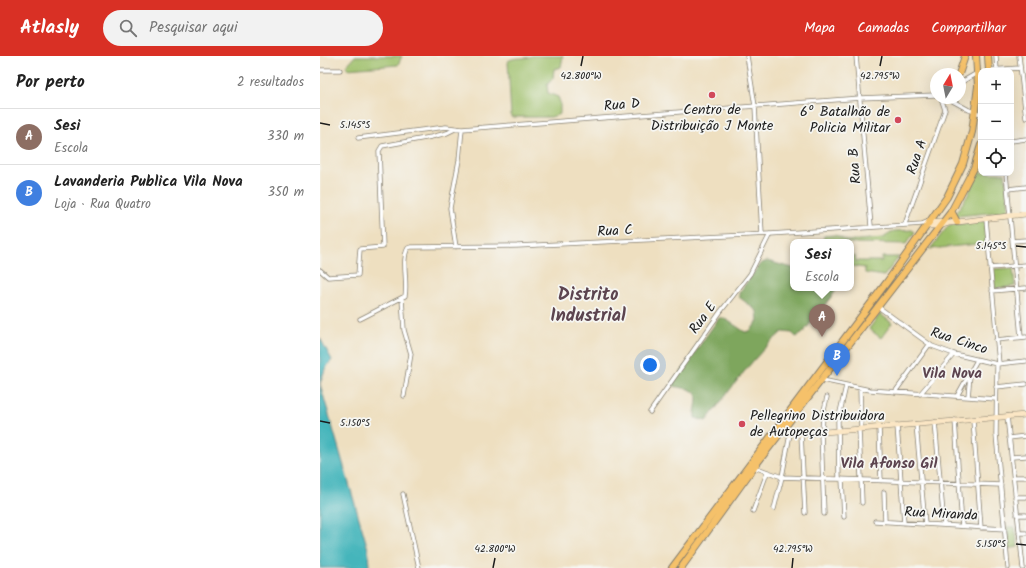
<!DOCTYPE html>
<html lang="pt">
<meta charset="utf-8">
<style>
:root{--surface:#fff;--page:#f2f2f2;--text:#222;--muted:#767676;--line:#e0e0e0;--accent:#d93025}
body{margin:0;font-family:Kalam,sans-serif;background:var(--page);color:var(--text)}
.controls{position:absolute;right:12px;top:12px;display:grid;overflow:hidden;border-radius:8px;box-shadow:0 4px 16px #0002}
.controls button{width:36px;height:36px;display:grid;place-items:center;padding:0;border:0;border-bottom:1px solid var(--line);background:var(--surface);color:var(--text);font:20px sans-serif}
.compass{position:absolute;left:610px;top:12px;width:36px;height:36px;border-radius:50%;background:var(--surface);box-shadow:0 4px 16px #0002;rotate:10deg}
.you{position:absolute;left:330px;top:309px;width:14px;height:14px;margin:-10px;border:3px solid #fff;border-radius:50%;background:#1a73e8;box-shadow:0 0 0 6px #1a73e833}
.badge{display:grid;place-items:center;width:26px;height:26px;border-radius:50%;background:var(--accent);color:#fff;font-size:13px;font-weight:700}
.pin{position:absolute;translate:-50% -33px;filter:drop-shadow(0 1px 2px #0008)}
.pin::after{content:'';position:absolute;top:21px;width:14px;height:12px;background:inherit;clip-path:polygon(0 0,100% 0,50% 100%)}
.popup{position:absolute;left:470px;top:183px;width:64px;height:52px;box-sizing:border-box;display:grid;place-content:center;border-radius:8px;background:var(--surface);filter:drop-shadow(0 1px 3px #0005);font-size:13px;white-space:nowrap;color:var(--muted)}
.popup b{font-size:15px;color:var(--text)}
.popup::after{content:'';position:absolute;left:50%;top:100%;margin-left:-8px;border:8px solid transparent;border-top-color:var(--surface)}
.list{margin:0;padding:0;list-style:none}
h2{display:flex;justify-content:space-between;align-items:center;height:52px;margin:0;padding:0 16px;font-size:17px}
h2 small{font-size:13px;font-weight:400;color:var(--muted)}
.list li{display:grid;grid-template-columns:26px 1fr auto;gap:12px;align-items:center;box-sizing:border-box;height:56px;padding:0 16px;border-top:1px solid var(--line)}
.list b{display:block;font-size:15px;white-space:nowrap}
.list p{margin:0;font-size:13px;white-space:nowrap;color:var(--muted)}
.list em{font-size:13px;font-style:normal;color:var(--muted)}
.icon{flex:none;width:22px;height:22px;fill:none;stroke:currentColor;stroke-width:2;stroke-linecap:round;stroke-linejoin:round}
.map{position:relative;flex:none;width:706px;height:512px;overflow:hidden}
header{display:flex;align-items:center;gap:24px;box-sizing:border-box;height:56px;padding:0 20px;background:var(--accent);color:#fff}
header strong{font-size:19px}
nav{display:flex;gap:22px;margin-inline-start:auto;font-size:14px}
.search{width:280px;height:36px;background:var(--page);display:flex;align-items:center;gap:10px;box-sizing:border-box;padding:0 14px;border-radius:22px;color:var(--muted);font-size:15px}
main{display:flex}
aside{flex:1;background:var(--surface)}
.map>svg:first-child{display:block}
</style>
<header>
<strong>Atlasly</strong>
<div class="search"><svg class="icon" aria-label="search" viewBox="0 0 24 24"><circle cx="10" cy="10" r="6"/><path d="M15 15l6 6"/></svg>Pesquisar aqui</div>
<nav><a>Mapa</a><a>Camadas</a><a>Compartilhar</a></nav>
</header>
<main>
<aside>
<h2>Por perto<small>2 resultados</small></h2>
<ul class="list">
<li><span class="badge" style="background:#8d6e63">A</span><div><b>Sesi</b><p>Escola</p></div><em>330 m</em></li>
<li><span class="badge" style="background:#3f7fe0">B</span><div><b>Lavanderia Publica Vila Nova</b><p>Loja · Rua Quatro</p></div><em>350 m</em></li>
</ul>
</aside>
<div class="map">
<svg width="706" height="512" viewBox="0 0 706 512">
<rect width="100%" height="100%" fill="#f6f6f2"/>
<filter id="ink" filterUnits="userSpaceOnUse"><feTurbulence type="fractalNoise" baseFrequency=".025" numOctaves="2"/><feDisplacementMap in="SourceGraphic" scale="8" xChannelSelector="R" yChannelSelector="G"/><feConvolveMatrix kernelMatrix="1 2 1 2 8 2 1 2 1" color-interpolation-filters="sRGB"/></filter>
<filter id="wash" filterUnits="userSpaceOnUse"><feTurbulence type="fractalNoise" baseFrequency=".012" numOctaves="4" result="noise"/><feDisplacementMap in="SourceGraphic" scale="16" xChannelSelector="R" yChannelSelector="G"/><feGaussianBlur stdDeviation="0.9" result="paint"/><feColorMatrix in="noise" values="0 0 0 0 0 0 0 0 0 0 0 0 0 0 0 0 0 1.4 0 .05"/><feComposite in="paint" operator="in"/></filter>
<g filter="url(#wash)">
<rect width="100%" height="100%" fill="#eedfc0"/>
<path fill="#9ebf69" stroke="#5d6e42" d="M35,0H82L78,9L27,13V9Z
M212,0H243L241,11L234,13L233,22L227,29L228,37L238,41L240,46V58L231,61H191L188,5C196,0 204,4 212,0Z
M661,107V117H685L689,155L637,160L635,158L648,139Z
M665,165L667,187L610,193L629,169Z
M592,174L595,176L586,188L531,187L503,185L504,180L515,179L527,185L563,182L574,175Z
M531,200H535L536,205H562V201H579L564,220L545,217V212L531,210Z
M693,212L695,230L675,233L673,213Z
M560,258L572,267L561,282L549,273Z
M687,471H695L698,491L688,493Z"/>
<path fill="#7ea65d" stroke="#4d613c" d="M447,205L473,212V232H518L482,278L476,281L472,277L462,276C434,299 409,336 386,365L375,362C374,353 379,346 376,337L369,333L353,330L354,326L399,262H404L425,276L430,275L438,265L437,255L419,241V237L440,208Z"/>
<path fill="#45b5bb" stroke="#30686c" d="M0,282L12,304L5,313L0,328L48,493L49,512H0Z"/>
</g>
<g filter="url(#ink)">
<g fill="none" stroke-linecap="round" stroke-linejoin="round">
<g stroke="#857e6e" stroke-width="5">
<path id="street" d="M427,0L435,50L442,178
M536,0L551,170
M676,0L677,15
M699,0L706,62
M0,14H20
M669,14L700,12
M640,27L657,17
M627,42L649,54L661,58
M38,82L126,71L142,73L540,42L616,39
M691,85L706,83
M686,117L701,281
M688,133L706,131
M666,163L679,308
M585,168L625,54L621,42
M692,185L706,184
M136,191L130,152L139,104L142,73
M670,212L706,209
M0,214L8,221L38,219L40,193L63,191L59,95L62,90L111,81L127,77L135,73
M672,235L706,232
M82,242L84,274L91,298L84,340
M557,250L612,290L634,298L677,308L706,305
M40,263L85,240C88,226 81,203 88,192L91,191L197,190L450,178L602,168L609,165
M676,284L706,281
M677,308L676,378L688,512
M502,324L550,334L676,343
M676,331L706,328
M540,332L541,372
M575,336L609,289
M600,338L634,298
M637,340L657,304
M648,341L650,319
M330,356L401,255L430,218L450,178
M687,360L703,512
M635,364L642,470
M653,364L661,472
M615,366L624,469
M596,368L605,468
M577,369L584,467
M559,371L561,425
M539,373L542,447
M501,376L504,458
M502,376L503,359L507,341
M481,378L485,457
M689,382L706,380
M692,401L706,400
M434,411L462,421L681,429
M694,421H706
M519,423L518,365L526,330
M522,423L524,461
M564,436L565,466
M83,438L99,512
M695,441H706
M454,453L462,421L470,378
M433,455L447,417
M697,459H706
M555,465L685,473
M699,477H706"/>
</g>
<g stroke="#857e6e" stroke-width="6">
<path id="secondary" d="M610,165L626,166
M606,170H620L629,167L706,158
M461,376L467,378H481L706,359"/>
</g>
<g stroke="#857e6e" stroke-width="8">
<path id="primary" d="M668,0L669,15
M639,18L645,0
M631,155L637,166
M352,512L567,226L627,141L643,108L652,76L658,30L656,0
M361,512L434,411L631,156L654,112L661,89"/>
</g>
<use href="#street" stroke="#fff" stroke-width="3.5"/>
<use href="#secondary" stroke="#fbe6c4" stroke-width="5"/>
<use href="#primary" stroke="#f5c16b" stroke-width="6"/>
</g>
</g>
<path fill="none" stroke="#1c1c1c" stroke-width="1.5" d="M261,10L263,0M560,10L562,0M0,67L10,69M696,190L706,191M0,365L10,367M696,488L706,489M173,512L175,502M472,512L473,502"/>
<g fill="#d1495b" stroke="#f6f6f2" stroke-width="1.5">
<circle cx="392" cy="39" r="4"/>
<circle cx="578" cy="64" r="4"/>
<circle cx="422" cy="368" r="4"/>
</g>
<g text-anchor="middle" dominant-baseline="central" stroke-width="3.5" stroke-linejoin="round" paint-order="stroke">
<g font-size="14" fill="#1c1c1c" stroke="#f6f6f2">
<text transform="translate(302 49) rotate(-5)">Rua D</text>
<text transform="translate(597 101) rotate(-71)">Rua A</text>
<text transform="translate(535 110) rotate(-95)">Rua B</text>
<text transform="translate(295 175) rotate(-3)">Rua C</text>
<text transform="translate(383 262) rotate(-54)">Rua E</text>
<text transform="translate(639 285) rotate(18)">Rua Cinco</text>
<text transform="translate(621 458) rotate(3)">Rua Miranda</text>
</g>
<g font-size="14" fill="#1c1c1c" stroke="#f6f6f2">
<text x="392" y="54">Centro de<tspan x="392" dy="16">Distribuição J Monte</tspan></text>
<text x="570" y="56" text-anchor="end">6º Batalhão de<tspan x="570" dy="16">Policia Militar</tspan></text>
<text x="430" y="360" text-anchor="start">Pellegrino Distribuidora<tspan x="430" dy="16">de Autopeças</tspan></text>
</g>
<g font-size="15" font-weight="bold" fill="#5c444f" stroke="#f6f6f2">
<text x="632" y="318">Vila Nova</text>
<text x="569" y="408">Vila Afonso Gil</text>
</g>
<g font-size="18" font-weight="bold" fill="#5c444f" stroke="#f6f6f2">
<text x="268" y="239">Distrito<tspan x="268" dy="21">Industrial</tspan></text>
</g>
</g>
<g font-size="10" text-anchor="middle" fill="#1c1c1c" stroke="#f6f6f2" stroke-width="3.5" stroke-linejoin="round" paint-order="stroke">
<text x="261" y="23">42.800°W</text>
<text x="560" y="23">42.795°W</text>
<text x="35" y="72">5.145°S</text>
<text x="671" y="193">5.145°S</text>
<text x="35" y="370">5.150°S</text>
<text x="671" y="491">5.150°S</text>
<text x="175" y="496">42.800°W</text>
<text x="473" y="496">42.795°W</text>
</g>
</svg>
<div class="controls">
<button>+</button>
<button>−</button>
<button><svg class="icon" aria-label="locate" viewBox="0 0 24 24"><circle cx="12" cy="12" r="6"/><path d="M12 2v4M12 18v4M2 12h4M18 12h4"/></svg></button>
</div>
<svg class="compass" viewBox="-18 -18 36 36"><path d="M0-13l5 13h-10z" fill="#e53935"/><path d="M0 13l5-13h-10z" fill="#767676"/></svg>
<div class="you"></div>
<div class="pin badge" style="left:502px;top:281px;background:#8d6e63">A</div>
<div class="popup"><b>Sesi</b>Escola</div>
<div class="pin badge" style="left:517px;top:320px;background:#3f7fe0">B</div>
</div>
</main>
